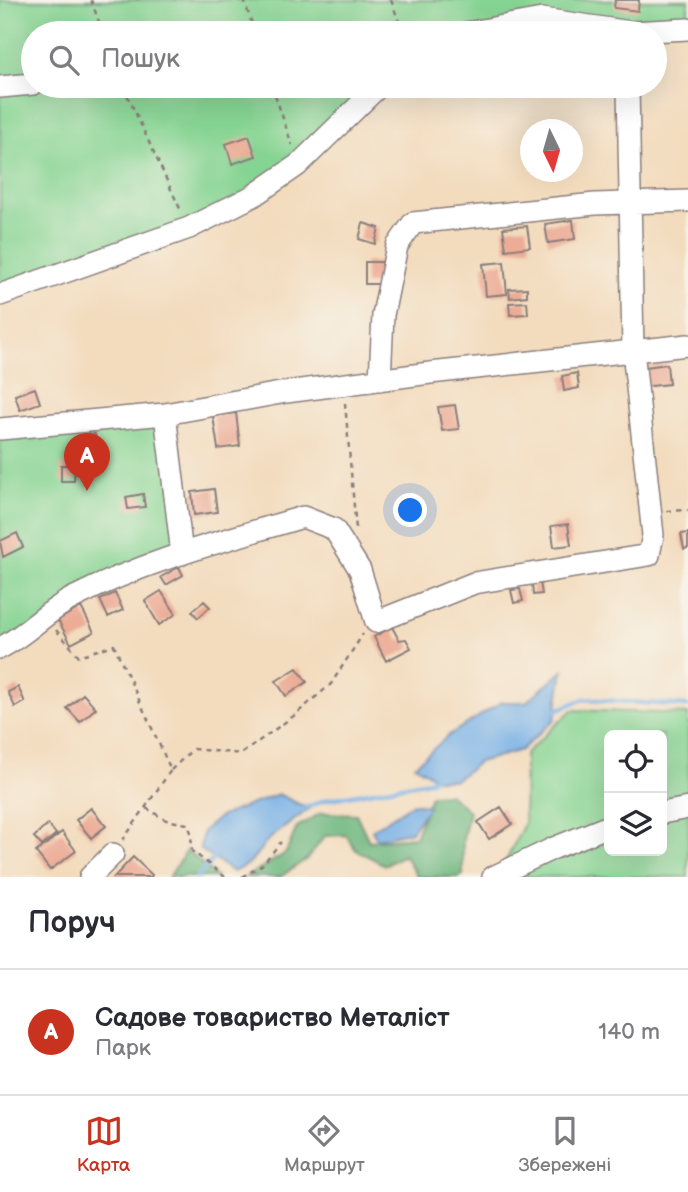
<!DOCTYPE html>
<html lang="uk">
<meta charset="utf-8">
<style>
:root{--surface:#fff;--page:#f2f2f3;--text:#2b2b33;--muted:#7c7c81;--line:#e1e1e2;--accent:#c8321e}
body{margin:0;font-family:"Balsamiq Sans",sans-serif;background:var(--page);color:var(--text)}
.controls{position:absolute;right:21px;bottom:21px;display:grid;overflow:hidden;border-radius:10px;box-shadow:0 7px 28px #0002}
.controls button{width:63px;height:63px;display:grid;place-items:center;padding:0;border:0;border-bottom:2px solid var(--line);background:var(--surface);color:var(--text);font:35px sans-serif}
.compass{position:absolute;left:520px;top:119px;width:63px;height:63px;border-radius:50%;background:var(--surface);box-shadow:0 7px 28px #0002;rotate:175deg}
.you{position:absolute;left:411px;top:511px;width:24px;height:24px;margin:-18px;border:5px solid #fff;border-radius:50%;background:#1a73e8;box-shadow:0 0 0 10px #1a73e833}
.badge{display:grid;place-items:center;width:46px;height:46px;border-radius:50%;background:var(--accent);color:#fff;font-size:23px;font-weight:700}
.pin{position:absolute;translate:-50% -58px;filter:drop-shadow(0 2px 4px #0008)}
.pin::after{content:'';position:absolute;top:37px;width:24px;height:21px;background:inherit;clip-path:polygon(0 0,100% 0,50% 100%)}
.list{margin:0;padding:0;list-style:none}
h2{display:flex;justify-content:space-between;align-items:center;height:91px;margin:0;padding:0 28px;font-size:30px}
h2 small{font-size:23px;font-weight:400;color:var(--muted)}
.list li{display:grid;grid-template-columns:46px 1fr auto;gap:21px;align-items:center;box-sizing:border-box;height:126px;padding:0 28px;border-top:2px solid var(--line)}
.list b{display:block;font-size:26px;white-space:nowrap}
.list p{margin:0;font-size:23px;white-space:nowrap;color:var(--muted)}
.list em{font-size:23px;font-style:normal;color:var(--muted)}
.icon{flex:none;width:38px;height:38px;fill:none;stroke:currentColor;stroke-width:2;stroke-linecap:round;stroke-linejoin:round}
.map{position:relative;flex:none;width:688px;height:877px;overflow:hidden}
.search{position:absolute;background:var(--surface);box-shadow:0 7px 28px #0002;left:21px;right:21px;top:21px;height:77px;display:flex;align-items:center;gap:18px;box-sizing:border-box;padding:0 24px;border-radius:38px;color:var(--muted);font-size:26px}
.sheet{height:217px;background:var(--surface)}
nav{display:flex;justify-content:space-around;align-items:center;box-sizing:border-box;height:98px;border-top:2px solid var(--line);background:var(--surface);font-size:19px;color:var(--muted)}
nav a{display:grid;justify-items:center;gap:4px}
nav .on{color:var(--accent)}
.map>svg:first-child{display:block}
</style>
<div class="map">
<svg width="688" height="877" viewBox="0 0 688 877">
<rect width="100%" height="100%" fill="#f7f3e8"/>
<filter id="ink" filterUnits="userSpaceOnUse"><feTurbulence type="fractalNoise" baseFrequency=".0143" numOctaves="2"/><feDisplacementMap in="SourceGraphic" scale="14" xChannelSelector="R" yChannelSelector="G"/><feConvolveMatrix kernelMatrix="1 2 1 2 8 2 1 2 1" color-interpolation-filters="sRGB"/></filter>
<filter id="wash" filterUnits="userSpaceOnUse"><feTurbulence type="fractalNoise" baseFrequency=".00686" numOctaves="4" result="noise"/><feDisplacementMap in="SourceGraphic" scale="28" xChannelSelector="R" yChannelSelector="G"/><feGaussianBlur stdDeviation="1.57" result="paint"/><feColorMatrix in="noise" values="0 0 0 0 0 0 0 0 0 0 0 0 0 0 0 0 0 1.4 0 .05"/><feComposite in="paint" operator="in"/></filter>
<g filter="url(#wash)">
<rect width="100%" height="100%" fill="#f3dbbd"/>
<path fill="#86d493" stroke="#547b67" stroke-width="2" fill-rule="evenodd" d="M0,0H688V29L542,19L466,33H33V86H379L298,165L189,228L0,295Z
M165,414L182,554L115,577L0,648V429Z
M572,710L688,714V877H498L524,824L525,754ZM609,735H662V851H609Z"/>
<path fill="#6cb67d" stroke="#476c5c" stroke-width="2" d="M449,794L469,811L463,839V875L459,877H418L404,855L385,865L356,850L346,835L325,836L308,858L280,877H246L286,853L297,827L321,813L356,814L369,841L415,837L431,795Z
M187,850L216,877H169Z"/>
<path fill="#75afe6" stroke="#4c6890" stroke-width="2" d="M563,671L555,719L521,750L479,762L455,780L437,779L415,765L449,735L502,702H526Z
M278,794L309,809L269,839L249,864L233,872L200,849L203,831L221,816Z
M413,803L429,806L411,831L377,839L372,830Z"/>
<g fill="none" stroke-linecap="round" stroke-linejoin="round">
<path stroke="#75afe6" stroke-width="4.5" d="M551,712L584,699L688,706
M303,809L325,800L429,781L439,774
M197,877L216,856"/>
</g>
<g id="blocks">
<path fill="#ecac96" d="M615,0H639L638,11L614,8Z
M249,136L256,156L232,164L226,144Z
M573,220L575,239L548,243L545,224Z
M363,223L379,228L375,244L359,239Z
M527,226L530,247L506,250L503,228Z
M365,262H382V284H365Z
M504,262L507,294L486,296L483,264Z
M527,288V296L510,298L509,289Z
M527,302L528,314L510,315L509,303Z
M667,364L669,384L642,387L639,368Z
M577,373L579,388L564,391L562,376Z
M35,388L40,403L20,410L15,395Z
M455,405L459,429L442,431L438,407Z
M236,413L240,446L218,449L213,416Z
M95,434L97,444L80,447L78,437Z
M61,465H75L74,481H61Z
M214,489L217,512L194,515L192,492Z
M143,494L145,507L128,509L126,497Z
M568,524L571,545L554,547L551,526Z
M17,533L23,547L3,557L0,541Z
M688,533V548L684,549L681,534Z
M179,567L183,575L166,585L161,577Z
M540,582L542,594L533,595L532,583Z
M520,589L523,601L514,603L511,590Z
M161,591L176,614L159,625L145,601Z
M115,593L123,610L108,617L100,600Z
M204,601L210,607L198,618L192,611Z
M81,607L94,632L71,644L58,620Z
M392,627L399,640L406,639L411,648L386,661L374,637Z
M297,668L307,682L286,696L276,681Z
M18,687L25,702L15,707L8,692Z
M83,694L96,708L80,722L67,708Z
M501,807L512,824L489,839L478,822Z
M91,808L106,826L91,838L76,820Z
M48,824L56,834L42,846L34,837Z
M62,832L76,851L50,870L36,852Z
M133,857L152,875L151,877H114Z"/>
</g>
</g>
<g filter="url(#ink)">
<use href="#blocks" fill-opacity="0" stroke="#8a7e7c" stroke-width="2"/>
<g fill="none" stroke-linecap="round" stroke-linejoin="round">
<g stroke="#8a7e7c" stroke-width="24">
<path id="minor" d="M466,33L542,19L631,32L688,29
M0,87L33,84
M0,295L189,228L253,196L298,165L379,86
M380,380L383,315L397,246L413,223L595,204L688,201
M165,414L182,554
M0,429L165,414L286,392L430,373L688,345
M0,648C27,635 47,610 75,597C147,560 226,540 303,517L334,529L360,570L376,622L474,583L649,555L653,535L633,350L628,86
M662,813L688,808
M90,877L113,854
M493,877L554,848L609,826"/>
</g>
<path stroke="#8a7e7c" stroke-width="2.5" stroke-dasharray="5 5" stroke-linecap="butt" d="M91,0L103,33
M244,0L255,33
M391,0L403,33
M123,86L182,213
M272,86L292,145
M345,403L356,529
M667,511L688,510
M56,630L79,656L114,645L171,770L123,840
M171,770L193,749L241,754L295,715L331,684L363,634
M146,808L166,820L187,824L191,832L192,851L225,877
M242,877L262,865L281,842"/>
<use href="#minor" stroke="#fff" stroke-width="21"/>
</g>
</g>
</svg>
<div class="controls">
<button><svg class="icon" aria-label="locate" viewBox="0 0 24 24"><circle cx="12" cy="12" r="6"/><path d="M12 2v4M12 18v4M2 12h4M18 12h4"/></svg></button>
<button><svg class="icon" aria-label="layers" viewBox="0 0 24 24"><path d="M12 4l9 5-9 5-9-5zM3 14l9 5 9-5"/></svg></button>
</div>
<svg class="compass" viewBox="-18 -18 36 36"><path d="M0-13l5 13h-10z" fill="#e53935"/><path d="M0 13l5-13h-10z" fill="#7c7c81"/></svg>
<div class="you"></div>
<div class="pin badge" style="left:87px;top:491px">A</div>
<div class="search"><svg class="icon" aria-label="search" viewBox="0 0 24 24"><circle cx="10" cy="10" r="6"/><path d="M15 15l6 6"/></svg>Пошук</div>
</div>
<section class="sheet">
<h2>Поруч<small></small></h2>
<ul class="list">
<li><span class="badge">A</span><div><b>Садове товариство Металіст</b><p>Парк</p></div><em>140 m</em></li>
</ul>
</section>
<nav>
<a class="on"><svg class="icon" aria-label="map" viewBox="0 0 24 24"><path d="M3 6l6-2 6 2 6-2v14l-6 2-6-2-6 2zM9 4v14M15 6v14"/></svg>Карта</a>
<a><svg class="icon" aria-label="directions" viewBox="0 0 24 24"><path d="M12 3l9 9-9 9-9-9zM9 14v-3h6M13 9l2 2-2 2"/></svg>Маршрут</a>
<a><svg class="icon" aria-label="saved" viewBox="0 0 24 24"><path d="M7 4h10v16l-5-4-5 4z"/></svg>Збережені</a>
</nav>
